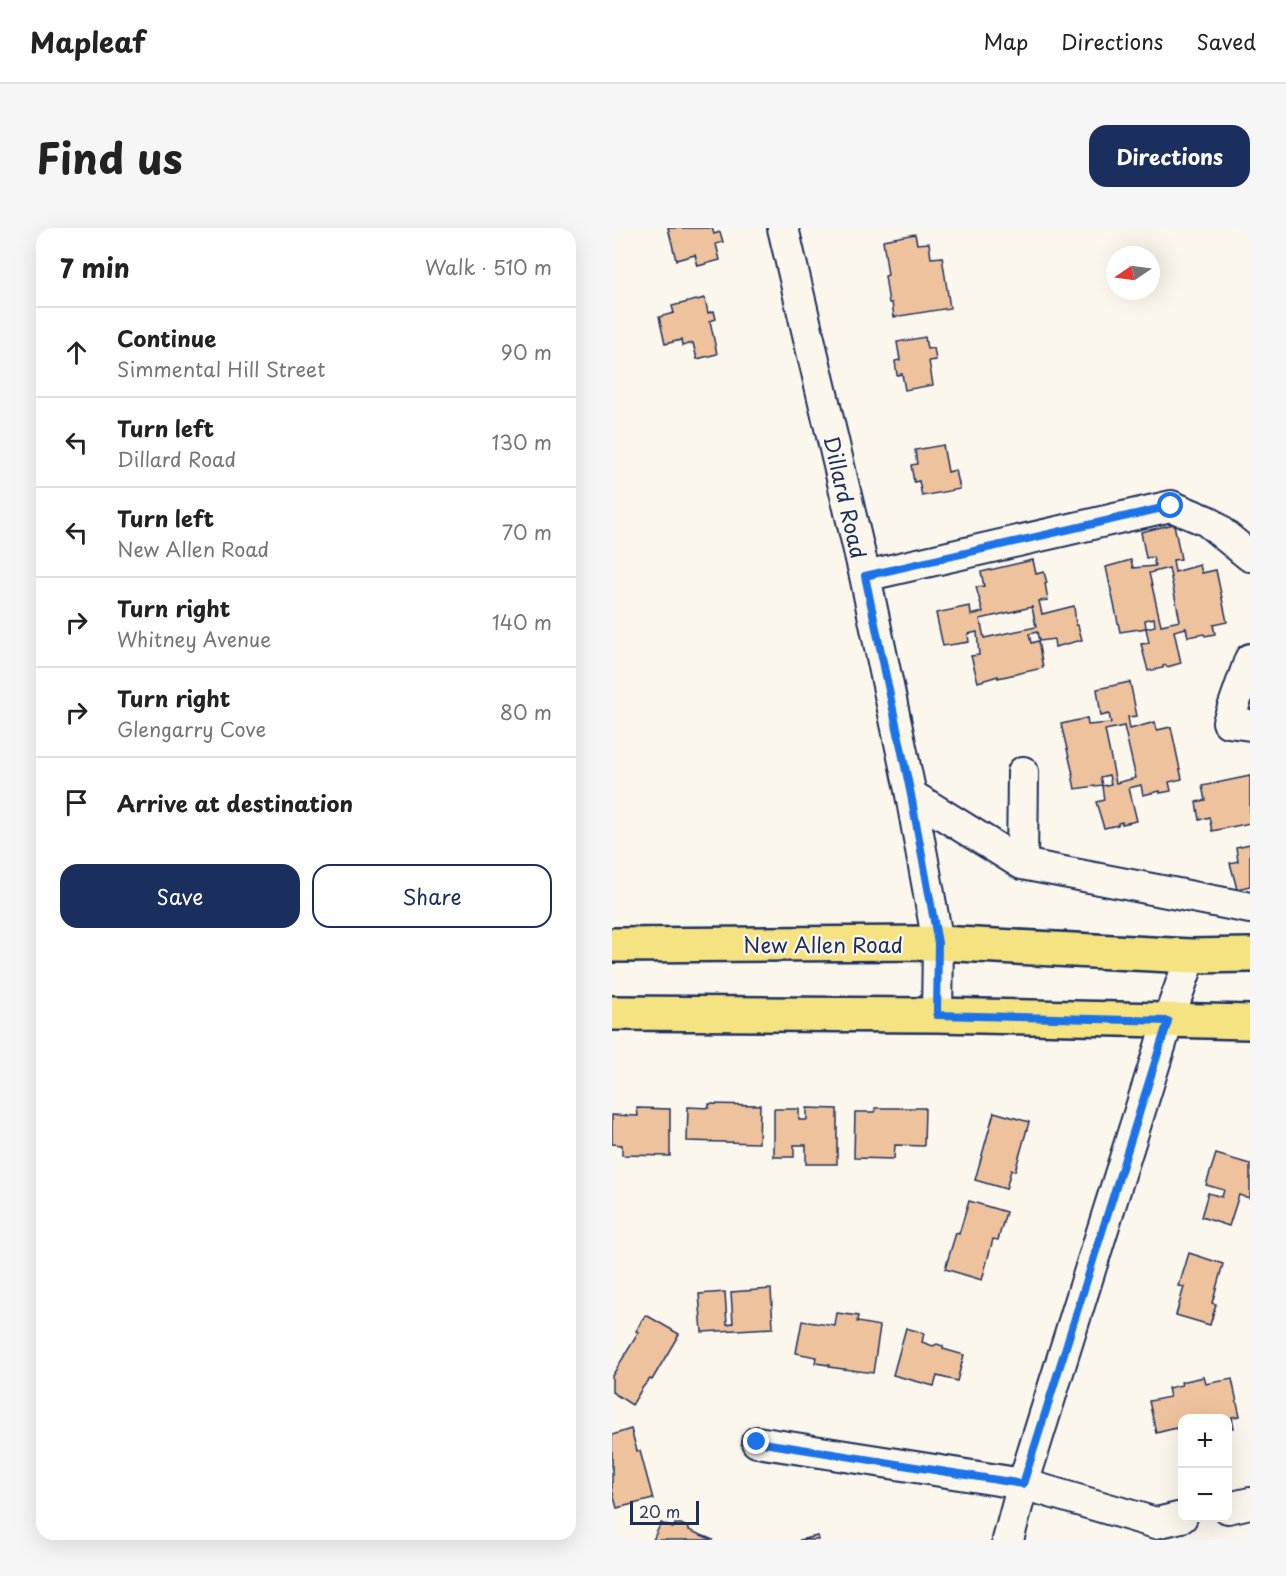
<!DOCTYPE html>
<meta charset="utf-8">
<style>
:root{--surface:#fff;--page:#f6f6f6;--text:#222;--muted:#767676;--line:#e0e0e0;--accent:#1b2f5e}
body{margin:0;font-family:"Playpen Sans",sans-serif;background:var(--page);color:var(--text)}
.controls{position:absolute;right:18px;bottom:18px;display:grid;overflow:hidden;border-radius:12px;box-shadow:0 6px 24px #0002}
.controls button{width:54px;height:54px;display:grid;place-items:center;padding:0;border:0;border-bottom:2px solid var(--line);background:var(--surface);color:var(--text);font:30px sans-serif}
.compass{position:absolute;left:494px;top:18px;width:54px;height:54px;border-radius:50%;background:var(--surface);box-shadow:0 6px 24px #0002;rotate:257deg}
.scale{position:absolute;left:18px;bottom:15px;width:69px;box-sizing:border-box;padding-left:6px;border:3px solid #1b2f5e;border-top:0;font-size:16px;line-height:21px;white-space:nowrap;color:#1b2f5e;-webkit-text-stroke:4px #fbf7ec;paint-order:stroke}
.stop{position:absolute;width:18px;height:18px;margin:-14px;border:4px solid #1a73e8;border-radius:50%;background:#fff}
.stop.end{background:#1a73e8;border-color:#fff;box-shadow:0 2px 6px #0008}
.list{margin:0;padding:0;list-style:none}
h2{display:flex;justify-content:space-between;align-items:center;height:78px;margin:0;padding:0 24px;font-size:26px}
h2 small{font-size:20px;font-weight:400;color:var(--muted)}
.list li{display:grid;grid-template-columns:39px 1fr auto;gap:18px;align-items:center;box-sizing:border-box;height:90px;padding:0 24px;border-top:2px solid var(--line)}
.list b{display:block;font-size:22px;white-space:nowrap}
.list p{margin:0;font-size:20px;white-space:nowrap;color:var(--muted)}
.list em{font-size:20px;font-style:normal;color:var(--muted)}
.actions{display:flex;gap:12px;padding:18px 24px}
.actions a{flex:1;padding:14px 0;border:2px solid var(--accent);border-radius:18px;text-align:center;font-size:21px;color:var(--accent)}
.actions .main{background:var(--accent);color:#fff}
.icon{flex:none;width:33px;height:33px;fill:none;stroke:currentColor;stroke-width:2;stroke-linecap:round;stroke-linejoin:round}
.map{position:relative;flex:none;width:638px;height:1312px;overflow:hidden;border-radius:18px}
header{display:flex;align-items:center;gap:36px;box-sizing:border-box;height:84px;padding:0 30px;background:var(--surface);border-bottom:2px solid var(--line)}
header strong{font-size:28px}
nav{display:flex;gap:33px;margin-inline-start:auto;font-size:21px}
.intro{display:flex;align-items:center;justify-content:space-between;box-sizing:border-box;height:144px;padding:0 36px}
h1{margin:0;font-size:42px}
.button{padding:15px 27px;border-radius:18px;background:var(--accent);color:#fff;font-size:21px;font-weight:700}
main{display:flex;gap:36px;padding:0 36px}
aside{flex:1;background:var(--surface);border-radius:18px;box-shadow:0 6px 24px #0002}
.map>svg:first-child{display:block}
</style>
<header>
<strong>Mapleaf</strong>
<nav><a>Map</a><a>Directions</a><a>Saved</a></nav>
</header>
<div class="intro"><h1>Find us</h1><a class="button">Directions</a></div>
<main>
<aside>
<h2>7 min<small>Walk · 510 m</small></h2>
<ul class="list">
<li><svg class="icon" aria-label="ahead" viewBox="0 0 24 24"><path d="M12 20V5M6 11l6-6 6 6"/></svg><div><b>Continue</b><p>Simmental Hill Street</p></div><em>90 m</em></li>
<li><svg class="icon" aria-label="left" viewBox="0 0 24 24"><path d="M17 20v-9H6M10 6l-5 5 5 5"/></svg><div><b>Turn left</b><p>Dillard Road</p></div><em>130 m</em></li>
<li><svg class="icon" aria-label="left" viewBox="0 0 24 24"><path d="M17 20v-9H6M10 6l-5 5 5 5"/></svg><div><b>Turn left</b><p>New Allen Road</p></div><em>70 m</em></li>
<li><svg class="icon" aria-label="right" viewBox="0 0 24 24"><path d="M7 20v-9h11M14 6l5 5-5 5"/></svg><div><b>Turn right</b><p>Whitney Avenue</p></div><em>140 m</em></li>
<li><svg class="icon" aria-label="right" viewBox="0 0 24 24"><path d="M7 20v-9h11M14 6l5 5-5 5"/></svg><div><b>Turn right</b><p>Glengarry Cove</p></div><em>80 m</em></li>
<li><svg class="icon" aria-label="arrive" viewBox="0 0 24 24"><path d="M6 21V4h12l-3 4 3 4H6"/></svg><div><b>Arrive at destination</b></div></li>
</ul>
<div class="actions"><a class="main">Save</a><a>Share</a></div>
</aside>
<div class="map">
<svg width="638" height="1312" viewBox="0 0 638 1312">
<rect width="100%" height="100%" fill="#fbf7ec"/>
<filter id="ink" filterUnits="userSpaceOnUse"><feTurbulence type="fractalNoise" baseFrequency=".0167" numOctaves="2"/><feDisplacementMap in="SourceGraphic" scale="12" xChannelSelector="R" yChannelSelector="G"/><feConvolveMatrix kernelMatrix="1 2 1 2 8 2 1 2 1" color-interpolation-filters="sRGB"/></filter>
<g filter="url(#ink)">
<path fill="#edc29c" stroke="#1b2f5e" stroke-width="1.5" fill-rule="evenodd" d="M56,0H100L102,6L108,4L111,14L104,16L108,32L86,38L83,27L64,32Z
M303,6L305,16L317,15L319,30L330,29L338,80L282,89L280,75H277L273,48L276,47L271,12Z
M93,70L96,85L102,83L104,91L98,93L105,126L85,131L81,115L70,118L69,112L53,116L47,89L62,85L60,78Z
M313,109L315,121L322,120L324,132L317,133L321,157L293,162L290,146L285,147L283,133L288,132L285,114Z
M331,217L336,244L344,242L348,261L310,268L307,253L302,254L299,237L305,236L303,222Z
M562,296L569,331L561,332L563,344L588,337L590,345L604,342L615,394L601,397L603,406L593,408L592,406L576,409L574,400L562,403L569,435L555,439L554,437L551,438V440L536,443L529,416L537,415L534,400L543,398L542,390L533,392L534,400L508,404L494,339L519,332L521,340L543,338L541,329L534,330L529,304ZM557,340L568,393L549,397L537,345Z
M421,332L424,346L432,344L435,355H433L436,372L427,373L430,386L462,378L464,397H466L470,412L443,419L442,411L427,413L425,404L417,406L419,415L426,413L431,440L386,450V448L366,454L359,428L367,427L365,404L356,406L357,414L331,418L324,385L358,378L359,387L371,384L364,359L372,358L369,344ZM420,379L424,399L372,410L368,391Z
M518,454L525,488L516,489L518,501L543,494L545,502L559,499L570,551L557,554L559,563L548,565V563L531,567L529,557L517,560L525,593L510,596V594L506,595V597L492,600L484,574L492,572L490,558L499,556L497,547L488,549L490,557L463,561L460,546H461L449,496L475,490L476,497L499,495L497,486L489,488L485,461ZM512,498L524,550L504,555L493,502Z
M638,548V595L600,603L597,589L587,592L584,574L593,572L590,558Z
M638,616V658L625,661L618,635L626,633L624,619Z
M97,876L148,877L147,915L75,913L76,879L97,880Z
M25,880L58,881V928L10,927V917L0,916V887L26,888Z
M195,880L225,881V936H194V917H182V929H162V881H187V892H195Z
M263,880H313L312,918L283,917L282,931L242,930L243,884H263Z
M382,884L417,894L403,943L399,942L394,961L363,952Z
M604,926L638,936V970L627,967L617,998L589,989L596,965L610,969L612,962L594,957Z
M357,973L394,984L386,1012L381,1011L370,1052L333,1041L344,1005L347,1006Z
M577,1025L611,1036L600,1075L604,1076L598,1097L564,1087L572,1059L567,1058Z
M159,1061L161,1100L90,1104L87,1066L113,1064L115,1096L121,1095L119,1064Z
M225,1085L246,1088L245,1094L268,1098L261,1145L217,1139V1137L203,1135L204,1129L184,1125L190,1093L223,1098Z
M34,1087L67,1106L40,1152L38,1151L31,1159L20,1177L0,1164V1148L27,1104L24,1103Z
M294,1100L312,1105L310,1114L321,1118L325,1116L331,1118V1121L352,1127L345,1153L325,1148L322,1158L281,1147Z
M592,1149L594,1156L620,1151L628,1188L620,1189L622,1200L616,1201V1190H570V1202L565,1203L564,1200L544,1205L537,1173L558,1169L556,1160L570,1157L569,1154Z
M19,1201L25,1223H28L41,1271L5,1280L0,1262V1207Z
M49,1295L61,1300L63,1296H69L77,1300V1302L101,1312H41Z
M206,1308L207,1312H187Z"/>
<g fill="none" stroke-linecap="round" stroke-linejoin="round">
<g stroke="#1b2f5e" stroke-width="34">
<path id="minor" d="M171,0L253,348L299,567L326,715L325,787
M253,348L559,278L595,293L638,328
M638,431L616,494L638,497
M299,567L410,636L638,680
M410,636L411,544
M145,1214L411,1256L544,1295L570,1289
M616,1280L638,1275
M396,1312L411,1256L556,793L579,728"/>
</g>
<g stroke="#1b2f5e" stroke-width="38">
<path id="major" d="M0,717L326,715L579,728L638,727
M0,785L325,787L638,794"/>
</g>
<use href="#minor" stroke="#fbf7ec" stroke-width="30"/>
<use href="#major" stroke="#f5e382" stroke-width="33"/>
</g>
</g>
<g fill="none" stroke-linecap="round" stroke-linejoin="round" filter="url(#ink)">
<path stroke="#1a73e8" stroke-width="8" d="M145,1214L411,1256L556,793L325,787L326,715L299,567L253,348L559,278"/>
</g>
<g text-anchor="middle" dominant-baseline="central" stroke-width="4.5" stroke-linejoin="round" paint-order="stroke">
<g font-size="21" fill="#1b2f5e" stroke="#fbf7ec">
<text transform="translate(234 269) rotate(77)">Dillard Road</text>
<text x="211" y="716">New Allen Road</text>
</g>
</g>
</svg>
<div class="controls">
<button>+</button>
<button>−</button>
</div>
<svg class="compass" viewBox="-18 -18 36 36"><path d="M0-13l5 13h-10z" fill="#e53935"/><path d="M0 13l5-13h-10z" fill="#767676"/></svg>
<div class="scale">20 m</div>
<div class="stop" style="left:559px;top:278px"></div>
<div class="stop end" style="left:145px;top:1214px"></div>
</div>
</main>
